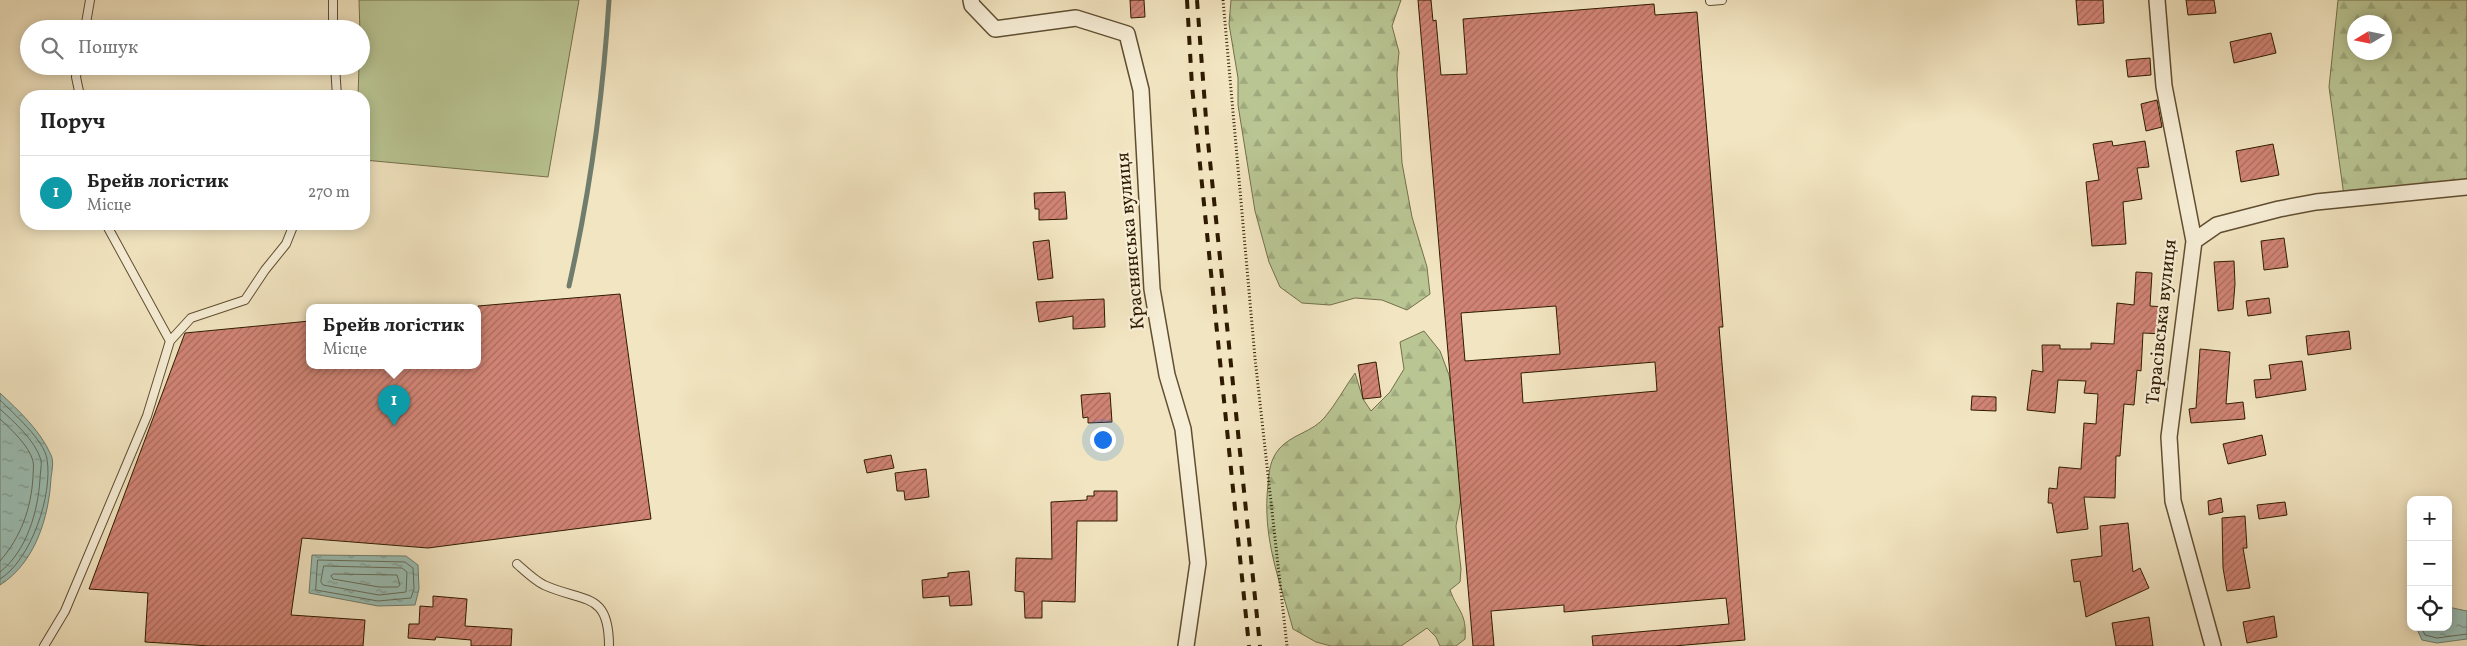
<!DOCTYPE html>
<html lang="uk">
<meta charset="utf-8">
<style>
:root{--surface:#fff;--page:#f6f6f6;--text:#222;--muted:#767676;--line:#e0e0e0;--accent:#ea580c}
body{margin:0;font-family:Vollkorn,serif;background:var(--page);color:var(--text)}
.controls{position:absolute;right:15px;bottom:15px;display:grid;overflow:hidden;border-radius:10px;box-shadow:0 2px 12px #0003}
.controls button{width:45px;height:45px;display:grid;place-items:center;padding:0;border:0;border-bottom:1px solid var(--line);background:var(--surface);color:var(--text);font:25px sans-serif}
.compass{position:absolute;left:2347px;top:15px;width:45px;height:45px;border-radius:50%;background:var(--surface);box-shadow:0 2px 12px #0003;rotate:260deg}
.you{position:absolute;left:1102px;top:439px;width:18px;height:18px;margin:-12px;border:4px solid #fff;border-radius:50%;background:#1a73e8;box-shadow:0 0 0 8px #1a73e833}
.badge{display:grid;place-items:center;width:32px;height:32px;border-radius:50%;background:var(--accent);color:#fff;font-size:16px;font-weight:700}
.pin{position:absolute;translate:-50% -41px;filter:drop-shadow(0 1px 2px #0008)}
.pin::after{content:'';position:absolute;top:26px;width:18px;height:15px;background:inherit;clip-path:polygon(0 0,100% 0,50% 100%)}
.popup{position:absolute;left:306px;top:304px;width:175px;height:65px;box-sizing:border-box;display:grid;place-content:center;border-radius:10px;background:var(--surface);filter:drop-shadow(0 1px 4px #0005);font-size:16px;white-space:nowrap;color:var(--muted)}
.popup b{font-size:19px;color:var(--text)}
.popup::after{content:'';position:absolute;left:50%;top:100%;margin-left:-10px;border:10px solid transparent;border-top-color:var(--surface)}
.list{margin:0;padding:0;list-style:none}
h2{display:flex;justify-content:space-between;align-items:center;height:65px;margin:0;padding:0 20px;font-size:21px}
h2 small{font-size:16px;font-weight:400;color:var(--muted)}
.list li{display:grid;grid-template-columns:32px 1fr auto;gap:15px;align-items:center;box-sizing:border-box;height:75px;padding:0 20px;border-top:1px solid var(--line)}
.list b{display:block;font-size:19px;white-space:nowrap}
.list p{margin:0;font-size:16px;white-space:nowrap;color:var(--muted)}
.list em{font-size:16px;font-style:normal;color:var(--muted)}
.icon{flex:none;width:28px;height:28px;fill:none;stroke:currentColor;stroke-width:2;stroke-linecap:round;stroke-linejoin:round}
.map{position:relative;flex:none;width:2467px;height:646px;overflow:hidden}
.search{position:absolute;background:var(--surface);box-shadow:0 2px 12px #0003;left:20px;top:20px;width:350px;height:55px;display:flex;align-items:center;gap:12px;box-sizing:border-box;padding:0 18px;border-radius:28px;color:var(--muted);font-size:19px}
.panel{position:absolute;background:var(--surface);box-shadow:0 2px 12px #0003;left:20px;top:90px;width:350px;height:140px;border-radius:20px}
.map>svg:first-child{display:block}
</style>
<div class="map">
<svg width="2467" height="646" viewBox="0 0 2467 646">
<defs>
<pattern id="forest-firs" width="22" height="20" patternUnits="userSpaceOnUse" patternTransform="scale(1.25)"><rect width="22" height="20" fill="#b9c593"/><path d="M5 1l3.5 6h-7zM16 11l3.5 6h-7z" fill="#9fa97d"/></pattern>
<pattern id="water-ripples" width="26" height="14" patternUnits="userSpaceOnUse" patternTransform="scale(1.25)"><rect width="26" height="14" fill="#9bbfb5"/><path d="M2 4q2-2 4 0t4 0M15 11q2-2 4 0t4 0" fill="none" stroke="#7f9a91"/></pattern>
<pattern id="building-hatch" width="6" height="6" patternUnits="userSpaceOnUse" patternTransform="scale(1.25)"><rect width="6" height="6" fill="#d18475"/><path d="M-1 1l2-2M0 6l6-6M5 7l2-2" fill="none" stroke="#aa6b5e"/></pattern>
</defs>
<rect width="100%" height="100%" fill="#f2e5c1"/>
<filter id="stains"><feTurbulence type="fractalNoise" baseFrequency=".004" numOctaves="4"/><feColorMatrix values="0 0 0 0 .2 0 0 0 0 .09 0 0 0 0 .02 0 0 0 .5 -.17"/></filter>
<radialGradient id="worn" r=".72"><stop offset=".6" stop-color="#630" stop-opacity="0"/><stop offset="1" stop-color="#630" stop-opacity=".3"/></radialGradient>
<path fill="url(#forest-firs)" stroke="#74704a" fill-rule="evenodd" d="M1231,0H1401L1392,26L1399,52L1397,74L1402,163L1412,217L1427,267L1430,294L1407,310L1382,300L1355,298L1330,305L1302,303L1280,287L1269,262L1255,211L1238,105V78L1229,24Z
M2338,0H2467V184L2344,196L2329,87ZM2354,22H2384V52H2354Z
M1424,331L1440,351L1449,375L1454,401L1461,500L1456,526L1461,569L1460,582L1450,590C1458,612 1467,613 1465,639L1456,646H1440L1436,637L1427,628L1401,646H1331L1316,642L1293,629C1279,578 1262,538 1268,484C1269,471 1270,460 1279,449C1292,434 1313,432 1325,417C1336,404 1345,387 1355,373L1363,399L1371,411L1390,392L1404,369L1400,342Z"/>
<path fill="#b9c593" stroke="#74704a" d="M359,0H579L548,177L364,160V96H358L359,66H361Z"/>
<path fill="url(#water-ripples)" stroke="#707d6d" d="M0,393C19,411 40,430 51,455C54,461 52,471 51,478C49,517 35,563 0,585Z
M312,555L406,556L418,565L419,589L415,605L378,606L309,593Z
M2448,607L2467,611V639L2437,643L2422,640L2416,627H2448Z"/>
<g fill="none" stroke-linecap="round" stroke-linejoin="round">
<path stroke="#656d5a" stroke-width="1" d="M0,400C14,414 44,440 47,459C53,495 31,560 0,579
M0,409C14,422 35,440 41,460C42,465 40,473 40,479C38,511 27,551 0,572
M0,419C12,430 29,446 33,461C34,466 33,472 33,477C31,509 21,537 0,561
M318,560L405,562L413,568L414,589L411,598L378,601L316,590Z
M324,566L402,568L407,572L406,592L379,595L323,585L321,582Z
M334,574L397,575L400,585L398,587H379L333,579L331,576Z
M2421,627L2425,635L2437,638L2467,634"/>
<path stroke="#707d6d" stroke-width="5" d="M569,286C590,192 603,97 609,0"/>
</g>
<path fill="url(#building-hatch)" stroke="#2f1b00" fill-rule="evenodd" d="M1130,0H1144L1145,17L1131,18Z
M1418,0H1431L1433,21L1436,20L1441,75L1467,74L1463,19L1654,4L1655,15L1697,12L1723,327H1719L1745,640L1674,646H1593L1592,636L1729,624L1726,598L1564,612V605L1491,611L1494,646H1473ZM1556,306L1560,354L1465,361L1461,313ZM1655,362L1657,391L1523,403L1521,373Z
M2076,0H2103L2104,23L2078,25Z
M2186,0H2214L2216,13L2188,15Z
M2271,33L2276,53L2234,63L2230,42Z
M2150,58L2151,75L2128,77L2126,60Z
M2157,100L2162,127L2146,131L2141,104Z
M2112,141L2113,146L2145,141L2149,167L2137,168L2142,199L2123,202L2126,244L2092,246L2086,182L2099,180L2093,144Z
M2273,144L2279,175L2241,182L2236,151Z
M1065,192L1067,219L1039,220V209H1035L1034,193Z
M2284,238L2288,267L2264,270L2261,241Z
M1049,240L1053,278L1038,280L1033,242Z
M2234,261L2235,284L2233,309L2218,311L2214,262Z
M2136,272L2152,273L2150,306L2165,307L2163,334L2143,333L2141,371L2137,370L2134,405L2124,404L2120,456H2116L2115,498L2084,497L2088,529L2057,533L2052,503H2048L2049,488L2057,489L2059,467L2081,469L2084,423L2096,424L2098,394L2084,393L2086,381L2058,380L2055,413L2027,410L2032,370L2043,372L2042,345H2060V349H2091V343L2114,344L2117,303L2134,305Z
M620,294L651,519L428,548L302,538L291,615L365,620L363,646H210L145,642L148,593L89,589L185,333L310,321V365H478V306Z
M2269,298L2271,313L2248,316L2246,301Z
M1104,299L1105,327L1073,329V316L1039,322L1036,302Z
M2349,331L2351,349L2308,355L2306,336Z
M2200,349L2230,352L2226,404L2243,402L2245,419L2191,423L2189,409L2196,408Z
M2302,361L2306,390L2256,398L2254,380L2271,379L2269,365Z
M1376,362L1381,397L1363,399L1358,365Z
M1110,393L1112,422L1088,423V417L1083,418L1081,395Z
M1972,396L1996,397V411L1971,410Z
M2262,435L2266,455L2228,464L2223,444Z
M891,455L894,468L867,473L864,460Z
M926,469L929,497L905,500L904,491H897L895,473Z
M1094,491H1117V521H1077L1075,602L1042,601V618H1025L1024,592L1015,591L1016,558L1052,559L1051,502L1087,500V496H1094Z
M2221,498L2223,512L2209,515L2208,501Z
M2285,502L2287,515L2259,519L2257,505Z
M2245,516L2247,548H2243L2250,588L2227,591L2223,568L2222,518Z
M2128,523L2133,572L2140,568L2149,588L2086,617L2080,581L2074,582L2071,560L2102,556L2100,526Z
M969,571L972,605L950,606L949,596L923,598L922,580L948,577V573Z
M433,596L467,599L465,626L512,629L511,646H471V640L436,637L435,640L408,638L409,624H419L420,606L433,607Z
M2274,616L2277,637L2247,643L2243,622Z
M2149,617L2153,646H2116L2112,623Z"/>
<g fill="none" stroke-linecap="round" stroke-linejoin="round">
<g stroke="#604e30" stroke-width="10">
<path id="lane" d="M1710,1L1722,0
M85,29L90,0
M333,29V0
M78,66L76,77L80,96
M335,66L337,96
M170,341L191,318L245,300L265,270L286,244L294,224
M517,564C525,571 534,580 544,585C584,603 609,591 609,646
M44,646L65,611L147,416L170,341L106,224"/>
</g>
<g stroke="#604e30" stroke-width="18">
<path id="street" d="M971,0L972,5L995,29L1076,18L1127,34L1141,90L1152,289L1167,375L1183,429L1198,563L1186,646
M2157,0L2164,86L2194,241L2169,437L2173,501L2213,646
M2194,241L2217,225L2279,209L2316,202L2467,187"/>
</g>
<path stroke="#2f1b00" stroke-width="3" stroke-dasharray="1 2.5" stroke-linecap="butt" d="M1223,0L1255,358L1287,646"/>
<use href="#lane" stroke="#f7eed7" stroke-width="8"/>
<use href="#street" stroke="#f7eed7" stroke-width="15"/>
<path stroke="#2f1b00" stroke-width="4" stroke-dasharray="9 9" stroke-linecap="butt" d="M1187,0L1192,86L1249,646
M1197,0L1207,132L1260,646"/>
</g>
<g text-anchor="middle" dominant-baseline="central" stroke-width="4.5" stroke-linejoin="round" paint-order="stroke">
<g font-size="19" fill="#2f1b00" stroke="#f7eed7">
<text transform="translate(1131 241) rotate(-95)">Краснянська вулиця</text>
<text transform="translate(2162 322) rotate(-84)">Тарасівська вулиця</text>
</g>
</g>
<rect width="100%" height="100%" filter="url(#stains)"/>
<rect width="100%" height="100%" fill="url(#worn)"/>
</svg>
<div class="controls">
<button>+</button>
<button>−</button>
<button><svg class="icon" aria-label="locate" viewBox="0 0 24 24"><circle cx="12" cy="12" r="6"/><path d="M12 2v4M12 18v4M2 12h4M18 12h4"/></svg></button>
</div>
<svg class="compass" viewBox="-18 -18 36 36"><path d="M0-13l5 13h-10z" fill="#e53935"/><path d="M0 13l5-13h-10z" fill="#767676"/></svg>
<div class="you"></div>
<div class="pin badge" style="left:394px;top:426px;background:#0f9aa8">1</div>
<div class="popup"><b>Брейв логістик</b>Місце</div>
<div class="search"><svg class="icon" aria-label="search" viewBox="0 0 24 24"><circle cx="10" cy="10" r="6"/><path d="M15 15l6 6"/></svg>Пошук</div>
<section class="panel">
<h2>Поруч<small></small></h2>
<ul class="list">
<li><span class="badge" style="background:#0f9aa8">1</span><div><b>Брейв логістик</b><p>Місце</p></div><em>270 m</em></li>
</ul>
</section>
</div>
